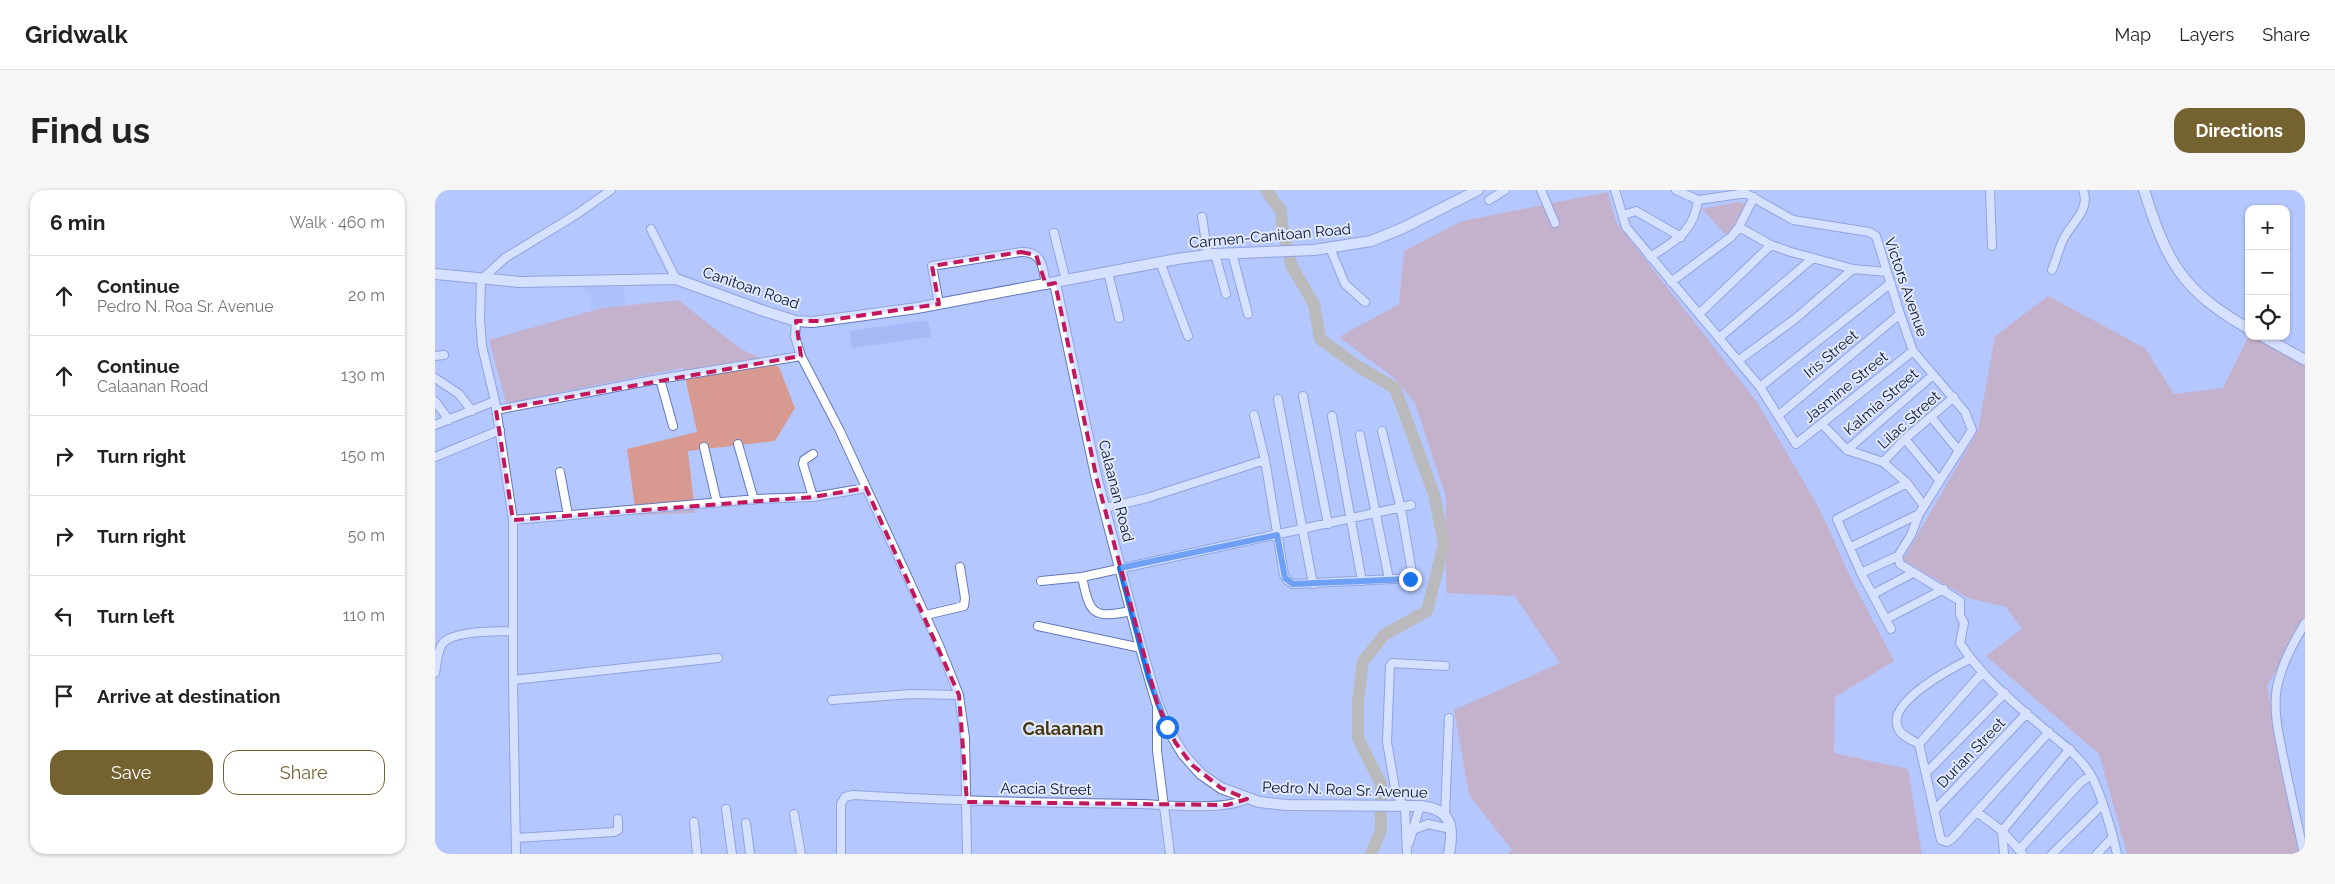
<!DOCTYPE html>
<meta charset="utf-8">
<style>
:root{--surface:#fff;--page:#f6f6f6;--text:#222;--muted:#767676;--line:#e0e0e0;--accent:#746230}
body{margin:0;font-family:Raleway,sans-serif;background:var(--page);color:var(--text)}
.controls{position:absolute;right:15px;top:15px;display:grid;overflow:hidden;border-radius:10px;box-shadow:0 1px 4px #0004}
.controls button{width:45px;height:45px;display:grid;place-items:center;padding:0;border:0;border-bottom:1px solid var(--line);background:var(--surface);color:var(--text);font:25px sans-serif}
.stop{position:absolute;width:15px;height:15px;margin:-11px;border:4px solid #1a73e8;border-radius:50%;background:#fff}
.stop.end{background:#1a73e8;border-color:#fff;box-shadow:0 1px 5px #0008}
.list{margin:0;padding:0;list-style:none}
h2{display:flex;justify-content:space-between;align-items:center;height:65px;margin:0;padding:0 20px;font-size:21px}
h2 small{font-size:16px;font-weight:400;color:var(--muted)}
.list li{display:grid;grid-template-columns:32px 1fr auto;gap:15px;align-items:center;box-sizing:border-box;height:80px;padding:0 20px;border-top:1px solid var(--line)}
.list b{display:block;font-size:19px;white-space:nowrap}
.list p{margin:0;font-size:16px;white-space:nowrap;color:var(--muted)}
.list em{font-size:16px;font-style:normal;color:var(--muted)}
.actions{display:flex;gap:10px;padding:15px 20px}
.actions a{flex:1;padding:11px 0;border:1px solid var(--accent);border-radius:15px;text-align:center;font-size:18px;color:var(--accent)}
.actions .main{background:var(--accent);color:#fff}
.icon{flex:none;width:28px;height:28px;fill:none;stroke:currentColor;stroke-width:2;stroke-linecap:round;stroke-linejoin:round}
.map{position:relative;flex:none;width:1870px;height:664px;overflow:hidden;border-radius:15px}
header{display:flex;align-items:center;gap:30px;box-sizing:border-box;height:70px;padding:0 25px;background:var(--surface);border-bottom:1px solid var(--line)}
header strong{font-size:24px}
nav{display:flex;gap:28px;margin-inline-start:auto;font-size:18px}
.intro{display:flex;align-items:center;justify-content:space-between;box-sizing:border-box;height:120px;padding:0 30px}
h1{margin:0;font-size:35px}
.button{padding:12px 22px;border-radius:15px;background:var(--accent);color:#fff;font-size:18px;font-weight:700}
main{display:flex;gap:30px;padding:0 30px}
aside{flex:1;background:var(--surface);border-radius:15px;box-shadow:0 1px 4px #0004}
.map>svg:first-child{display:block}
</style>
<header>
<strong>Gridwalk</strong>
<nav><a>Map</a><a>Layers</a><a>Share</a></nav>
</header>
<div class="intro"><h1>Find us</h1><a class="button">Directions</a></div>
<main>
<aside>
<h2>6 min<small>Walk · 460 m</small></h2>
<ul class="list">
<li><svg class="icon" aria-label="ahead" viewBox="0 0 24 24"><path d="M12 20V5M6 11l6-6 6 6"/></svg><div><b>Continue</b><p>Pedro N. Roa Sr. Avenue</p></div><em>20 m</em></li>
<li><svg class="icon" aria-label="ahead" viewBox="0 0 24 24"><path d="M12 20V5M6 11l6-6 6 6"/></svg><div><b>Continue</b><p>Calaanan Road</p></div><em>130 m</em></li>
<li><svg class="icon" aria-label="right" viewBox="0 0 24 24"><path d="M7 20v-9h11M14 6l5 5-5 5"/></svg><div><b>Turn right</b></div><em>150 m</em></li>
<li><svg class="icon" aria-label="right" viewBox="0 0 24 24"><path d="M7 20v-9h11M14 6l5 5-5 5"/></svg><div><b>Turn right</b></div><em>50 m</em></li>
<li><svg class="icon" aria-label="left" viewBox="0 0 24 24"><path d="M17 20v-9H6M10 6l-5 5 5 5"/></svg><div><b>Turn left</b></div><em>110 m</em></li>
<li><svg class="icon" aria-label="arrive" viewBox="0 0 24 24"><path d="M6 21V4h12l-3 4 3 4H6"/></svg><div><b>Arrive at destination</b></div></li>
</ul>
<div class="actions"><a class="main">Save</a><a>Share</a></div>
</aside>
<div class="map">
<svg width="1870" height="664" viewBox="0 0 1870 664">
<rect width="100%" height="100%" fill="#b4c7ff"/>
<path fill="#a5baf6" d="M188,94L191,116L156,120V109L148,96Z
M493,130L496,147L417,158L414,141Z"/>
<path fill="#d89a90" d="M1173,2L1181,32L1322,212L1383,316L1416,388L1459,471L1400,507L1399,563L1473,579L1487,664H1073L1077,660L1034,605L1019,520L1125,473L1080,406L1011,403V307L980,213L958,187L904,147L964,114L969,61L1027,31Z
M1303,12L1312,14L1298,39L1292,46L1267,19Z
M1613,106L1710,158L1739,204L1788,198L1814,146H1827L1870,169V433L1832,496L1864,664H1692L1664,564L1551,466L1587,439L1571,417L1533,408L1468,370L1543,240L1560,146Z
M243,110L306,159L344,177L360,218L340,251L253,261L260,323L201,325L192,259L262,242L248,178L71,213L54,150L167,118Z"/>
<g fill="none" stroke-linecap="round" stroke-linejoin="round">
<path stroke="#c2aa6a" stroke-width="12" d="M831,0L846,21L847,35L857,77L879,114L885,149L924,177L960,198L999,304L1009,354L992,421L949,445L928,471L923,511V548L946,594V640L936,664"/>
<g stroke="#6479b9" stroke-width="10">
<path id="minor" d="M1106,0L1120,33
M1180,0L1191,37L1325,197L1361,254L1478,161
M1241,0L1263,10L1305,4H1312L1358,30L1434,42L1441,46L1465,124L1478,161L1530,222L1537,240L1484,324L1476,345L1463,366L1465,374L1525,411V425L1529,433L1525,453C1547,488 1582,515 1613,542C1629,555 1645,567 1656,585C1665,600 1678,645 1682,664
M1555,0L1557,56
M1054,10L1070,0
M1188,25L1201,21L1246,47
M767,27L773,65
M1304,37L1336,55L1356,62L1418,79L1452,82
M216,39L241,89
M619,43L631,91
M895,58L910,94L930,112
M797,63L813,124
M780,64L791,104
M1215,67C1240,51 1259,42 1263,10
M725,72L753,146
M1617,80C1621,70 1624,59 1628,50C1636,33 1656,20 1648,0
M673,82L684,128
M1236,92L1296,47L1304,37L1319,7
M504,114L497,76L586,62C608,61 608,78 611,95
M1264,124L1336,55
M361,131L360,147L366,166L405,241L504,455L524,505L530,548L532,664
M1284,148L1378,68
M0,166L9,165
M1304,170L1360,129L1418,79
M0,188L24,204L37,221
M225,189L238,236
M1325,197L1456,93
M868,206L893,334
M843,209L878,394
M0,211L14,230
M61,220L218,190L366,166
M819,225L830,270L849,385L852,390L858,394L978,388L966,319L947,241
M1344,225L1465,124
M897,226L927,391
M1496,227L1524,261
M0,235L60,211
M1388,235L1412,260L1448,272L1472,293L1489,316
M925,245L954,389
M1470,249L1504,290
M303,254L319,310
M269,257L282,313
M1412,260L1498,185
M378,264L369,270L368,274L378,307
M0,267L65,240
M1448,272L1470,249L1519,207
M125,282L133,325
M670,318L712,308L830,270
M78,330L322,309L378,307L431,298
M1416,357L1484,324
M1426,383L1463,366
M647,387C655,424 657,429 696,421
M606,391L647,387L976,315
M1438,404L1478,383
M491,425L529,416L530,408L525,377
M1451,429L1509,399
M603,436L706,458
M1456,439L1426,383L1402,329L1472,293
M1535,469C1517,478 1451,512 1463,538C1466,546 1477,550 1484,554L1506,650L1512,652L1517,649L1614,542
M0,483C2,474 2,460 8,453C20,440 61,442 78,441
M78,490L283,468
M397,510L476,504L524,505
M722,514V561L735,664
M1484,554L1548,482
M1492,582L1570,503
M291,619L297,664
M1499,621L1592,523
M1542,622L1567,641L1587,663
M359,624L366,664
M1010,625L1014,528
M259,632L262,664
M311,633L315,664
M978,640L993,634L1016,639
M81,648L179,642L183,640V629
M974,653L985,616
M1584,660L1645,593L1656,585
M81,664L78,490V330L60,211L47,156L45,129L46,90L70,68L142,24L176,0
M406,664V614L410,607L418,605C514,611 610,613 706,614C734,615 788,621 812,609
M972,664L970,617L961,604L952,552L955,476L957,473L1010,476
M1569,664L1567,641L1635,559
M1617,664L1667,615
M1662,664L1678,647
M1869,664C1863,636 1857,608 1851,581C1846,554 1837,524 1842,497C1847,473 1858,454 1870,433"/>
</g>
<g stroke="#6479b9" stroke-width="12">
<path id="major" d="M1709,0C1732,72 1746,100 1814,139
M0,84L85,92L241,89L329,121L361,131L378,132L482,118L742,69L780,64L879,60L936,51L968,38L1043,0
M620,93L662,290L706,458L722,513L732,537L748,564L766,584L786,598L824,612L851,615L985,616C1017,619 1019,637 1014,664
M1827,146L1870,170"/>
</g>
<use href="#minor" stroke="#fff" stroke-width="8"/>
<use href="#major" stroke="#fff" stroke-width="10"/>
</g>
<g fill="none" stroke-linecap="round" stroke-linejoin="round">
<path stroke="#1a73e8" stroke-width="6" d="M732,537L714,488L685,378L842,345L850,388L858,394L975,389"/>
</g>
<path d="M0 0H1870V664H0ZM586,62L601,65L611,95L620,93L662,290L722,513L740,552L757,575L786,598L812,609L792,615L532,612L524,505L431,298L378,307L78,330L61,220L366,166L361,131H389L504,114L497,76Z" fill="#b4c7ff" fill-opacity=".55" fill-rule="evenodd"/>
<path fill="none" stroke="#c2185b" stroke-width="4" stroke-dasharray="10 6" stroke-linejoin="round" d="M586,62L601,65L611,95L620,93L662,290L722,513L740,552L757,575L786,598L812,609L792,615L532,612L524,505L431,298L378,307L78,330L61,220L366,166L361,131H389L504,114L497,76Z"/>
<g text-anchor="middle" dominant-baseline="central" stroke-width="4" stroke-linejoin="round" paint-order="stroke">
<g font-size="15" fill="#0b122a" stroke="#e1e9ff">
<text transform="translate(835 46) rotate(-5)">Carmen-Canitoan Road</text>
<text transform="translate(1471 97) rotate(71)">Victors Avenue</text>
<text transform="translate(316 98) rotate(19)">Canitoan Road</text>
<text transform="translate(1396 164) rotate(-40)">Iris Street</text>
<text transform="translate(1411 197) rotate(-39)">Jasmine Street</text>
<text transform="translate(1446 212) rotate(-41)">Kalmia Street</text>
<text transform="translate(1474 230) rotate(-42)">Lilac Street</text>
<text transform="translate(681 301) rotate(76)">Calaanan Road</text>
<text transform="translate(1536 563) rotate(-46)">Durian Street</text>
<text transform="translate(611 599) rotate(1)">Acacia Street</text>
<text transform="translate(910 600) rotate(2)">Pedro N. Roa Sr. Avenue</text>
</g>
<g font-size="18" font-weight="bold" fill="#46380f" stroke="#e1e9ff">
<text x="628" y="538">Calaanan</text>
</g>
</g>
</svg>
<div class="controls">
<button>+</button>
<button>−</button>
<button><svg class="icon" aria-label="locate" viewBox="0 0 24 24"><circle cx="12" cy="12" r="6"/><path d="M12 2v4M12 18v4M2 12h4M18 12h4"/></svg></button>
</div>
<div class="stop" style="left:732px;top:537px"></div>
<div class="stop end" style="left:975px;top:389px"></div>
</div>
</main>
